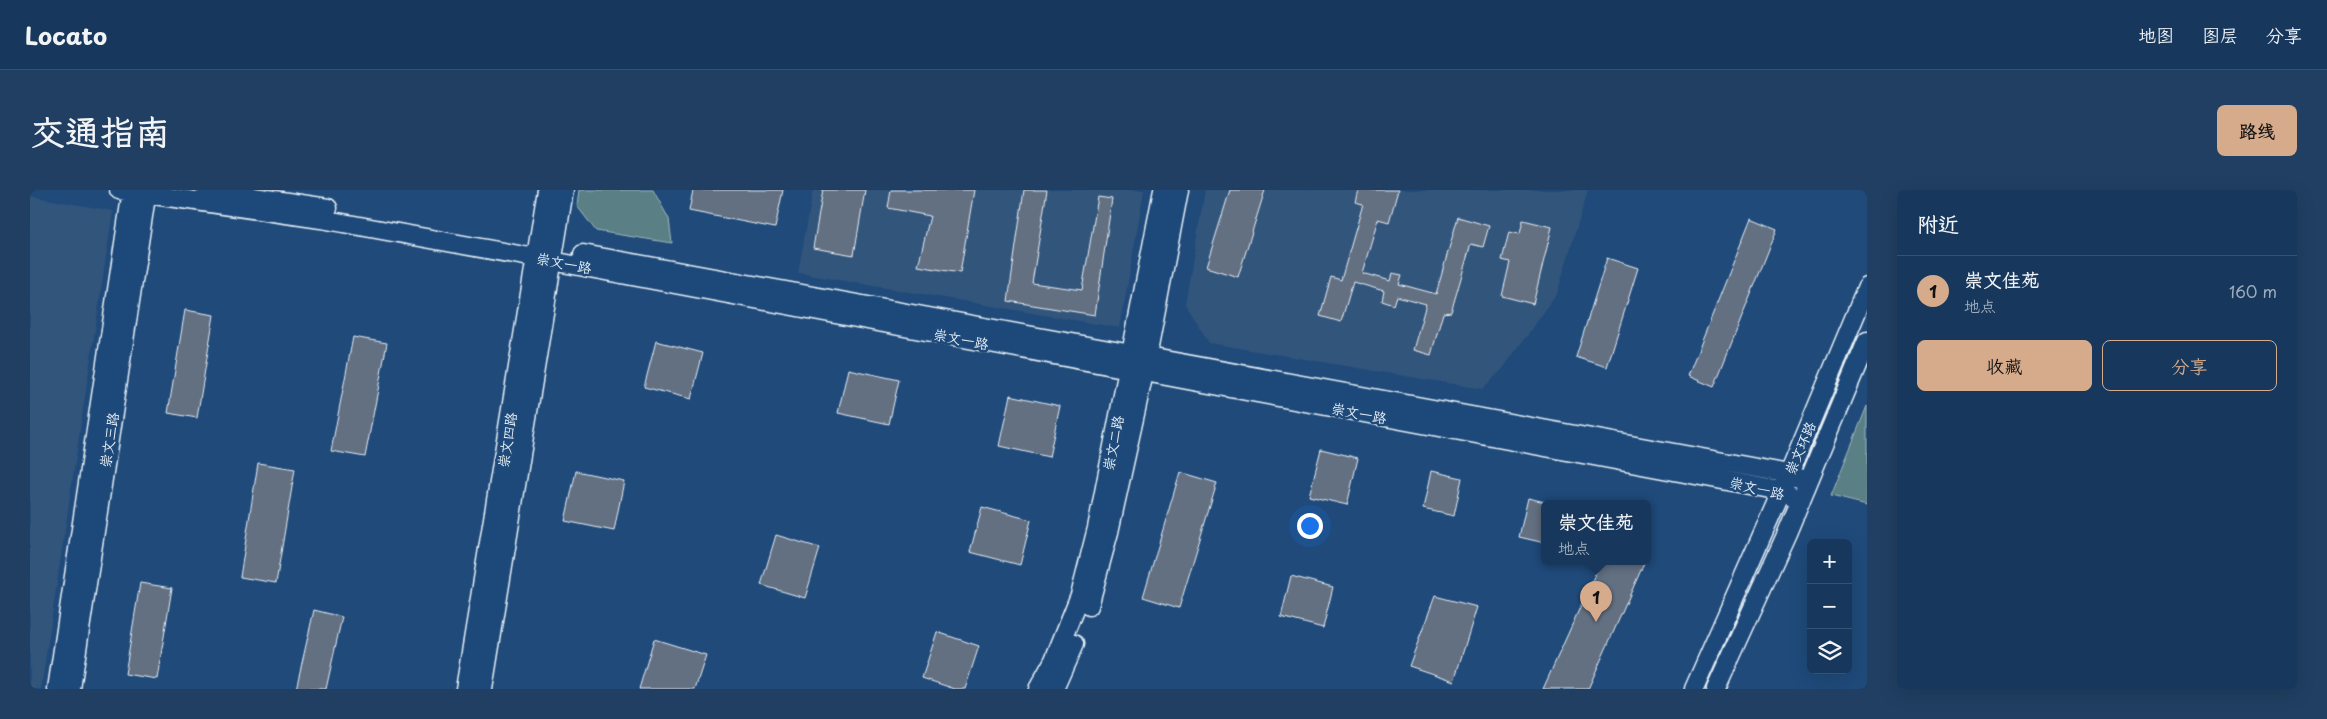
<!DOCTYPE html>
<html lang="zh">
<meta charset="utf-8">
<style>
:root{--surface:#17385c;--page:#203f62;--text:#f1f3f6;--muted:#9eacbb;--line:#365272;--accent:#d6ab8b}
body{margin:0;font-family:"Playpen Sans","LXGW WenKai TC",sans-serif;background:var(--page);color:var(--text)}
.controls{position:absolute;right:15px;bottom:15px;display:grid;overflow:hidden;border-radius:8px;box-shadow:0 5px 20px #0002}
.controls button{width:45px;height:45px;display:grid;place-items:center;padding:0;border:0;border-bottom:1px solid var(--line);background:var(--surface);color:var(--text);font:25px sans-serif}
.you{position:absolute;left:1279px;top:335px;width:18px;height:18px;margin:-12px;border:4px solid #fff;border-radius:50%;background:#1a73e8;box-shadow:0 0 0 8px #1a73e833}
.badge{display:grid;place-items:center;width:32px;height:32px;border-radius:50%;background:var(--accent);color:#111;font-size:16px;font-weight:700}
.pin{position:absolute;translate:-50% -41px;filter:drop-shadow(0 1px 2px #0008)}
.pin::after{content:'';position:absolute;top:26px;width:18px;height:15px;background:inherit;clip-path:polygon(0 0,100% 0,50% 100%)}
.popup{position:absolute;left:1511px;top:310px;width:110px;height:65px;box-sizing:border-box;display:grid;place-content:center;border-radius:8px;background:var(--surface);filter:drop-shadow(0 1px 4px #0005);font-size:16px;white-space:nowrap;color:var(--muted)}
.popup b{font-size:19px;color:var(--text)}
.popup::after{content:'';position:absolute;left:50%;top:100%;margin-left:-10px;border:10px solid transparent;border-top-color:var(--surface)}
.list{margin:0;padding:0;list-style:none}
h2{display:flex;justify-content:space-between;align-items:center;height:65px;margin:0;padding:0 20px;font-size:21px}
h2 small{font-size:16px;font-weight:400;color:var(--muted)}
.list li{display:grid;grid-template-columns:32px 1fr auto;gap:15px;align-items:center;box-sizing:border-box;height:70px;padding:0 20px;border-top:1px solid var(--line)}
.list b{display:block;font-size:19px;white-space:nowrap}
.list p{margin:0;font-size:16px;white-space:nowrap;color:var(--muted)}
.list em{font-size:16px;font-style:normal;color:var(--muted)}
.actions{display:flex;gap:10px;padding:15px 20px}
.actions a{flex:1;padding:11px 0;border:1px solid var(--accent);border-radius:8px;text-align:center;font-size:18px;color:var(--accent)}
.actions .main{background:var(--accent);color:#111}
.icon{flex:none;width:28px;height:28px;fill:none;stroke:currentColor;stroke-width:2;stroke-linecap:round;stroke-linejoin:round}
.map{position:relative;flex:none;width:1837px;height:499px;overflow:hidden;border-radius:8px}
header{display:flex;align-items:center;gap:30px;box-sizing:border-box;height:70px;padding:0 25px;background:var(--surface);border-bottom:1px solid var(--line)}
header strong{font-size:24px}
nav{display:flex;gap:28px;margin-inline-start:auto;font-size:18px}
.intro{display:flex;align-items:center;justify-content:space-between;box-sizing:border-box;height:120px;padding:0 30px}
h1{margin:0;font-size:35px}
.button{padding:12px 22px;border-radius:8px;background:var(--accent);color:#111;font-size:18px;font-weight:700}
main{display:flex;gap:30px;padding:0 30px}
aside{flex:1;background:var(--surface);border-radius:8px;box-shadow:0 5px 20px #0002}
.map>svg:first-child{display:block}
</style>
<header>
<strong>Locato</strong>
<nav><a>地图</a><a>图层</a><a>分享</a></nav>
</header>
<div class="intro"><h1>交通指南</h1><a class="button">路线</a></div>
<main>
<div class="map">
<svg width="1837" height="499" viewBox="0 0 1837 499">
<rect width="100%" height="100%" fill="#1f4a7a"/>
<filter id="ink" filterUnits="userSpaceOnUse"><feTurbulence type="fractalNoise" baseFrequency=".02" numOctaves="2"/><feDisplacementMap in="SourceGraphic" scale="10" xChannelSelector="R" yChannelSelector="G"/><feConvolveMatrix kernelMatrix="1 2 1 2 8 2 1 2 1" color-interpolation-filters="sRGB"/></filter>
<g filter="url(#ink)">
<path fill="#33557c" d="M783,0H1114L1090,138L768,83Z
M1175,0H1558L1527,104L1472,180L1452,199L1179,153L1155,114Z
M0,6L83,21L11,499H0Z"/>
<path fill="#5a7f84" stroke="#a1b8be" d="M549,0H623L639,29L642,53L566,41L547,16Z
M1837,216V315L1801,306Z"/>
<path fill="#636f82" stroke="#e8f1f8" d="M663,0H753L745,38L659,21Z
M793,0H835L824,65L783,58Z
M861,0H944L930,83L888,76L900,26L858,18Z
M994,0H1017L1002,93L1052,100L1068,7L1082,9L1065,125L978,111Z
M1200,0H1235L1208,87L1176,77Z
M1328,0H1368L1359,32L1348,29L1332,83L1360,91L1362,83L1372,85L1369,94L1406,104L1428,27L1459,36L1453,57L1441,54L1421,122L1413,123L1401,165L1383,160L1396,114L1367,106L1364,115L1352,111L1354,101L1323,92L1311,132L1290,126L1301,87L1311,90L1333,14L1325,12Z
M1721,28L1747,39L1684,197L1658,186Z
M1493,30L1522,37L1503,114L1472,106L1480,72L1472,70L1479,42L1490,44Z
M1577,68L1608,78L1577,177L1546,167Z
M155,120L184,125L167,228L138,223Z
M323,147L357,153L335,267L301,261Z
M626,151L673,163L661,209L614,197Z
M818,179L869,190L859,234L808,223Z
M980,205L1030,216L1019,267L969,256Z
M1291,259L1328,268L1317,315L1279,306Z
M228,273L265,279L246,393L210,387Z
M546,281L594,291L584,341L535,331Z
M1401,281L1432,288L1424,326L1393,319Z
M1150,282L1187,293L1149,418L1113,407Z
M1498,308L1515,312V353L1489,347Z
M952,317L1001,330L990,375L940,362Z
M746,345L790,358L775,408L731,395Z
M1571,371H1615L1558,499H1513Z
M1261,386L1303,397L1293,438L1251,427Z
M110,393L142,398L127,489L95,484Z
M1405,406L1447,417L1424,491L1379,476Z
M284,420L312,427L296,499H266Z
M907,442L949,456L935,499H925L892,488Z
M624,449L676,465L665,499H609Z"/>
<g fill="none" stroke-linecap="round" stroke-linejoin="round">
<g stroke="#e8f1f8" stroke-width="21">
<path id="secondary" d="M89,0L291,29L522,71L1751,301L1771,310
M177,0L298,18
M553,64L1759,284L1778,292
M1059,416L1079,342L1114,183L1149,0
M27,499L102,0
M41,499L117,0
M435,499L517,0
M453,499L534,0
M1008,499L1024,470L1050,405L1067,338L1133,0
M1024,499L1044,454
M1664,499L1759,284L1837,97
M1686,499L1757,343L1837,151"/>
</g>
<use href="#secondary" stroke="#1f4a7a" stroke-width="18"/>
</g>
</g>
<g text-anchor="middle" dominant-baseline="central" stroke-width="5" stroke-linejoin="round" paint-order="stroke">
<g font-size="14" fill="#e8f1f8" stroke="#1f4a7a">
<text transform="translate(534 73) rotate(11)">崇文一路</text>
<text transform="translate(931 149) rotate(11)">崇文一路</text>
<text transform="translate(1329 223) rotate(11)">崇文一路</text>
<text transform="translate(79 250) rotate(-81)">崇文三路</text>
<text transform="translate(477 250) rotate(-81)">崇文四路</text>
<text transform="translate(1083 253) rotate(-79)">崇文二路</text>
<text transform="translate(1770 258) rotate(-67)">崇文环路</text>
<text transform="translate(1727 298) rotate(13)">崇文一路</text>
</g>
</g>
</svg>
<div class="controls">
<button>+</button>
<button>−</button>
<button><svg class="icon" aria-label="layers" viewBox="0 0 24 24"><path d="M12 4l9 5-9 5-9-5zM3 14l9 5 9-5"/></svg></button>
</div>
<div class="you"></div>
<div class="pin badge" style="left:1566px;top:432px">1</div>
<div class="popup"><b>崇文佳苑</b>地点</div>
</div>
<aside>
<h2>附近<small></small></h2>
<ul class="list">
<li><span class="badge">1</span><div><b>崇文佳苑</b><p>地点</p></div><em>160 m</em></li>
</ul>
<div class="actions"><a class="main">收藏</a><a>分享</a></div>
</aside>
</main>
